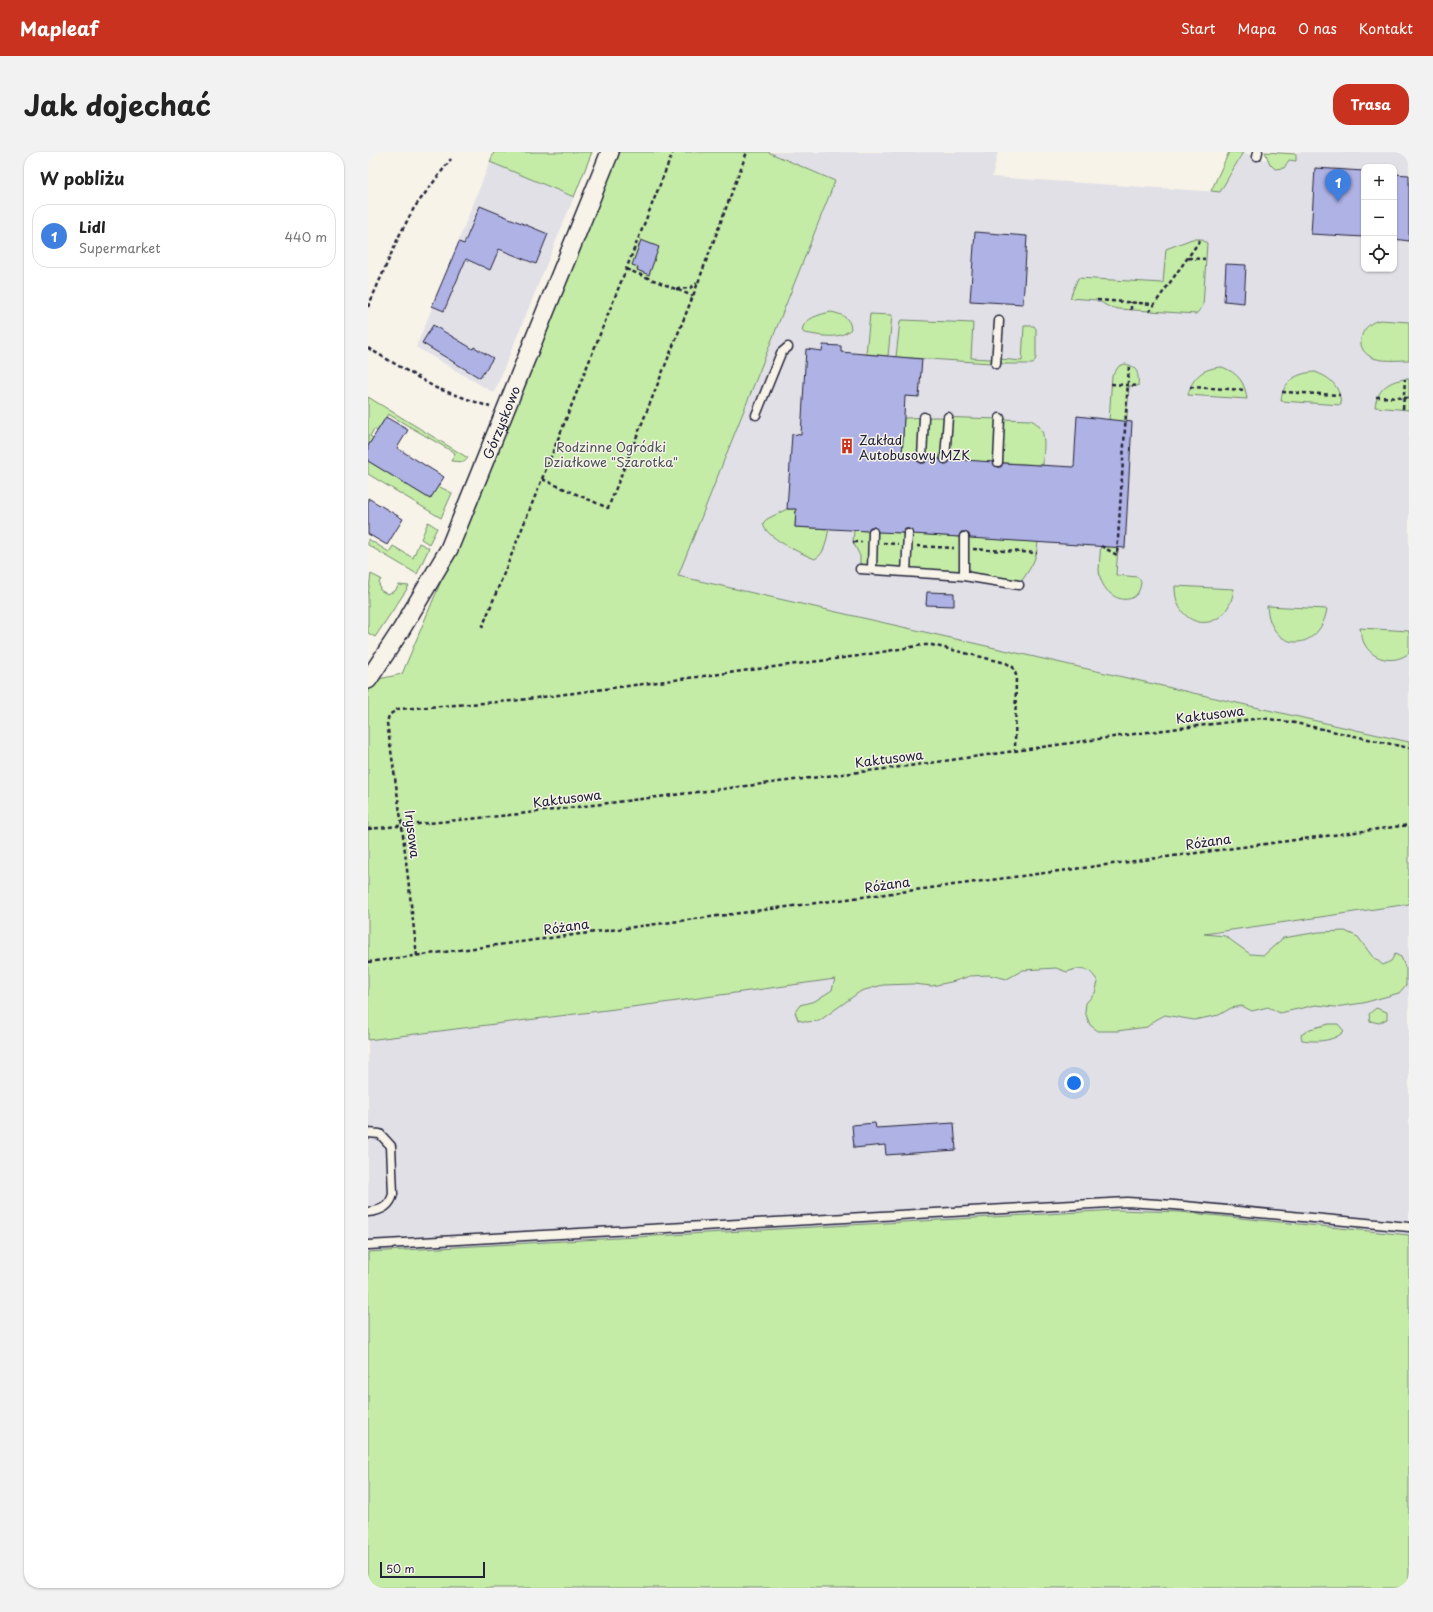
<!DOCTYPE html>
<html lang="pl">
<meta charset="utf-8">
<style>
:root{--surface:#fff;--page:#f2f2f2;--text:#222;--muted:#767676;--line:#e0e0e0;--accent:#c8321e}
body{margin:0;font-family:"Playpen Sans",sans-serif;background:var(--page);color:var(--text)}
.controls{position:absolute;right:12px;top:12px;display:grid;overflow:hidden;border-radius:8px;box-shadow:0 1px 3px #0004}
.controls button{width:36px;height:36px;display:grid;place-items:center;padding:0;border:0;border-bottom:1px solid var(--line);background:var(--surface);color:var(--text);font:20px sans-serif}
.scale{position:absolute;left:12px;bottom:10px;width:105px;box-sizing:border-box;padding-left:4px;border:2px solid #22223b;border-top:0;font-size:11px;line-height:14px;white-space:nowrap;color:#22223b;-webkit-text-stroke:3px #f7f3e8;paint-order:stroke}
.you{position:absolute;left:706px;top:931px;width:14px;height:14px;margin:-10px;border:3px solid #fff;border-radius:50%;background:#1a73e8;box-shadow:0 0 0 6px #1a73e833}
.badge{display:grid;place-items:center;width:26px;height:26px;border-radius:50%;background:var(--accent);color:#fff;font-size:13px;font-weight:700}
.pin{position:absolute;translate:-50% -33px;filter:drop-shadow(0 1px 2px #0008)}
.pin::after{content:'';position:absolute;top:21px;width:14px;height:12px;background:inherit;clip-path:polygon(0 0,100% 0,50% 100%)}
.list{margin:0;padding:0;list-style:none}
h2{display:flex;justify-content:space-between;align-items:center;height:52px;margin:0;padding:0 16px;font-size:17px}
h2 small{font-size:13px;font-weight:400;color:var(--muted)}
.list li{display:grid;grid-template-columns:26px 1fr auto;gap:12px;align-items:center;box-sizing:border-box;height:64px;margin:0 8px 8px;padding:0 8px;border:1px solid var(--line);border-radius:16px}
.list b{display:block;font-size:15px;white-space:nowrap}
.list p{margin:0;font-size:13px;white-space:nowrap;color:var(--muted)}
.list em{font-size:13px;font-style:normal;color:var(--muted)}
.icon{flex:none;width:22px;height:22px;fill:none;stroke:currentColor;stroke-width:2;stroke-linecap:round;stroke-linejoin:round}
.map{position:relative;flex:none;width:1041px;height:1436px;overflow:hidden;border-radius:16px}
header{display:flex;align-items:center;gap:24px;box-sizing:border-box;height:56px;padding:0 20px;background:var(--accent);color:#fff}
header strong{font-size:19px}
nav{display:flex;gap:22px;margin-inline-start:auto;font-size:14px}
.intro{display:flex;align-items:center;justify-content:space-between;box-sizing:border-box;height:96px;padding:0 24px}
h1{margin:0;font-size:28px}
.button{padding:10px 18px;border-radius:16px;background:var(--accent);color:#fff;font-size:14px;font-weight:700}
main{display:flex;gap:24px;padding:0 24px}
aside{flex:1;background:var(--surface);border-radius:16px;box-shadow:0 1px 3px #0004}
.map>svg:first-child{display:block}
</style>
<header>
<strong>Mapleaf</strong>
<nav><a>Start</a><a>Mapa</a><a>O nas</a><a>Kontakt</a></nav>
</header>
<div class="intro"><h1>Jak dojechać</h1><a class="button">Trasa</a></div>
<main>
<aside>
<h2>W pobliżu<small></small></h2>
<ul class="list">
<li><span class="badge" style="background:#3f7fe0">1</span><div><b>Lidl</b><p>Supermarket</p></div><em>440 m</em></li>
</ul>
</aside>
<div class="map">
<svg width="1041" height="1436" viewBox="0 0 1041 1436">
<rect width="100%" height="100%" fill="#f7f3e8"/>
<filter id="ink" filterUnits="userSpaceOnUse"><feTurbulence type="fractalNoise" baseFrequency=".025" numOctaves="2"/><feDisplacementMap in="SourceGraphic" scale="8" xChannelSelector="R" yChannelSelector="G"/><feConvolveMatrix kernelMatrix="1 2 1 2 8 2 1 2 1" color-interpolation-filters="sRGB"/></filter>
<g filter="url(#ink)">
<path fill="#e1e0e7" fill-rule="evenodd" d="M400,0H630L624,25L852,40L875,0L895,7L927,9L928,0H1041V590L310,424L467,29ZM996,15H1026V117H996Z
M122,10L206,45L126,241L48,195L91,91L90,90Z
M1041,752V1436H0V888Z"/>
<path fill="#c4eca6" stroke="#738770" d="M126,0H224L206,45L122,10Z
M250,0H400L467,29L310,424L1041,590V752L836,782L857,784L882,802L896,803L915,786L951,780L977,779L990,785L1004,804L1015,813L1023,809L1027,802L1033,805L1038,817V833L1031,841L995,851L967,855L948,853L912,861L900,855L884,859L874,854L863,856L851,863L826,868L797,863L786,869L779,875L749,879H730L722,873L717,860L718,851L727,841L730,830C721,815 715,814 699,820L688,816L655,818L639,827L621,823L602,824L587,829L564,834L545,832L515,833L493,839L451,869L438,870L430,868L427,860L432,853L447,849L464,838L467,827L295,851L0,888V538L6,528L34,522L108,346Z
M861,0H875L852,40L843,39Z
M897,0L928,2V9L921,8L916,16L907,17L902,12Z
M824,87H833L839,91L835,154L828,162L751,157L741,155L729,148L702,146L710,126L795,131L798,97Z
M463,160C473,162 482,165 483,177C471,189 451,183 436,181L434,178C436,166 453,162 463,160Z
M502,162L524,163L520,204L498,202Z
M535,168L605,171L603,206L623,207V211L528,205L532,169Z
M1012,168L1041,170V208C1030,208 1013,210 1003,205C984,195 994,171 1012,168Z
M656,174H666L668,177V206L665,212H634L632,207L654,209Z
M757,212C770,214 771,223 770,234H761L748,423L770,425L773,429C772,459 733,450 731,418L744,224L751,214Z
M854,215C870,221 877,230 879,247L820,243C824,225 835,216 854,215Z
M947,220C964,226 972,235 973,253L913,249C915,229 928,221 947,220Z
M1037,227H1041V258L1007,255C1009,238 1020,229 1037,227Z
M0,245L100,306L96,310L83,309L87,301L20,262L9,279L6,277L2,284L5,286L0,294Z
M568,265L663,268C681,277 675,295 675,313L534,305L536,266Z
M0,309L62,347L70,334L84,341L73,366L0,322Z
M419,357H428L427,375L461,377C458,388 458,401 447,407C434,402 396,385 395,371L399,367Z
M60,370L69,376L61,392L53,387Z
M486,378L670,390C668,411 662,416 651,433L492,417V404L485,390Z
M0,387L21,400L25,394L45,406L51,391L61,396L49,422L0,393Z
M3,422L13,427L11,431L12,438L19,442L27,439L31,433L41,434L7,485L0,481V442Z
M807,434L866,437C859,485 806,479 807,434Z
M899,454L959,457C951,503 902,500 899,454Z
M992,476L1041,479V501C1026,513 1004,508 996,491C994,487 993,481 992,476Z
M1008,856L1019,860V867L1011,871L1002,869L1001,862Z
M961,872H970L976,879C966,890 948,890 934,888L933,883L942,877Z
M749,1058L812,1060L1041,1083V1436H0V1100Z"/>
<path fill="#afb2e4" stroke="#22223b" d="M947,16L996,19V85L943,82Z
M1026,22L1041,23V89L1026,87Z
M112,54L180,82L168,112L131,97L122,118L98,107L76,159L64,154L91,90L96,92Z
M607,80L659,84L655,152L602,149Z
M273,88L291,95L281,123L269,118L270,115L264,113Z
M858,112L878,113L876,151L856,149Z
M65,173L105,197L106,195L125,206L112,226L54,191Z
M455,193L473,194V200L554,207L551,245L537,244L534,305H549V309L553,311H557L560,306L572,307L574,311L577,312L582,307L625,310L629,315H633L635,311L706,315L709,264L764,270L757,396L602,386L601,382L596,380H593L591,385L545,382L541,377H537L535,381L510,380L506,375H502L500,379L427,375L428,357H419L424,282L433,283L438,197L454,199Z
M18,265L40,278L29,296L76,325L62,347L0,309V294Z
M0,346L35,367L19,393L0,382Z
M559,440L586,441V454L558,453Z
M507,971L508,976L586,971L588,998L518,1003L517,993L486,996L484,973Z"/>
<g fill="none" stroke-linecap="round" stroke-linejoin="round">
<g stroke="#22223b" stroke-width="11">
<path id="lane" d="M889,4L890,0
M628,212L631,169
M388,263L413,201L420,195
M554,306L556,265
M577,307L580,265
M630,310L632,266
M492,417L596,424L651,433
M504,418L505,380
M538,420L540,382
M596,424V385
M0,981L12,982L23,994L25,1042C22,1055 12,1059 0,1060
M0,1093L759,1050L806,1053L1041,1075"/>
</g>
<g stroke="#22223b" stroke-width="20">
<g id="street">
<path id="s1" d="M0,528L33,478L81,397L242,0"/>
</g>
</g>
<path stroke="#22223b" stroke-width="2.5" stroke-dasharray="4 3" stroke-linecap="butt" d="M820,106L837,107
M258,117L325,144
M308,137L322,136L329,131
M729,148L786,152
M0,155L31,84L46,56L83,7
M763,158V150
M781,160L833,87
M0,196L68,236L122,255
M743,232L770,234
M822,235L878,238
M914,240L972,243
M1008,245L1041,246
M1035,257L1037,227
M174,327L305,0
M485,390H494
M515,391L530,392
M549,394L586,396
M733,394L749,403L761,213
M605,397L669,401
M114,476L174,327L240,356L325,144L379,0
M0,677L152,662L548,613L780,580L894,566L927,571L1041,596
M49,804L34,674L19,571L21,563L30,557L144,549L490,504L555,493H564L638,511L645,515L648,523L647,598
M0,810L1041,673"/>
<use href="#lane" stroke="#f7f3e8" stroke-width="8"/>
<use href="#street" stroke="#f7f3e8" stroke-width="17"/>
</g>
</g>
<defs>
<g id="building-bare" transform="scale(1.2)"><path d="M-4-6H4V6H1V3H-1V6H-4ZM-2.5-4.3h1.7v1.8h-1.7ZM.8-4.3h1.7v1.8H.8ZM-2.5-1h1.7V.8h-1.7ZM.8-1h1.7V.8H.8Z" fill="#c8321e" stroke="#f7f3e8" stroke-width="2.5" paint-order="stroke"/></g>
</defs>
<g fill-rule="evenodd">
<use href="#building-bare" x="479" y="294"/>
</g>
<g text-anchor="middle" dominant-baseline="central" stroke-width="3" stroke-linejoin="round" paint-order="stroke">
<g font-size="13" fill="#22223b" stroke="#f7f3e8">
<text stroke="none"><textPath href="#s1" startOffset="291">Górzyskowo</textPath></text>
<text transform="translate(842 562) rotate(-7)">Kaktusowa</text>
<text transform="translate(521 606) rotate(-7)">Kaktusowa</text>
<text transform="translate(199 646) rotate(-7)">Kaktusowa</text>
<text transform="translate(45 682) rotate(83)">Irysowa</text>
<text transform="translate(840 689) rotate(-8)">Różana</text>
<text transform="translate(519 732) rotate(-8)">Różana</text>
<text transform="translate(198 774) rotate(-8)">Różana</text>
</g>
<g font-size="13" fill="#22223b" stroke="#f7f3e8" text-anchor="start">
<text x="491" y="287">Zakład<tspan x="491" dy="15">Autobusowy MZK</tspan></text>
</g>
<g font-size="13" fill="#4a5456" stroke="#f7f3e8">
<text x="243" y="294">Rodzinne Ogródki<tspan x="243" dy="15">Działkowe "Szarotka"</tspan></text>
</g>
</g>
</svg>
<div class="controls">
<button>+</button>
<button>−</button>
<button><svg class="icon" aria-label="locate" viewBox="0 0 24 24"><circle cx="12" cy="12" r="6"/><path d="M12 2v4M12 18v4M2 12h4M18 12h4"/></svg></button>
</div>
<div class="scale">50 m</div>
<div class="you"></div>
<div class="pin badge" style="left:970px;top:50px;background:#3f7fe0">1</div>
</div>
</main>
